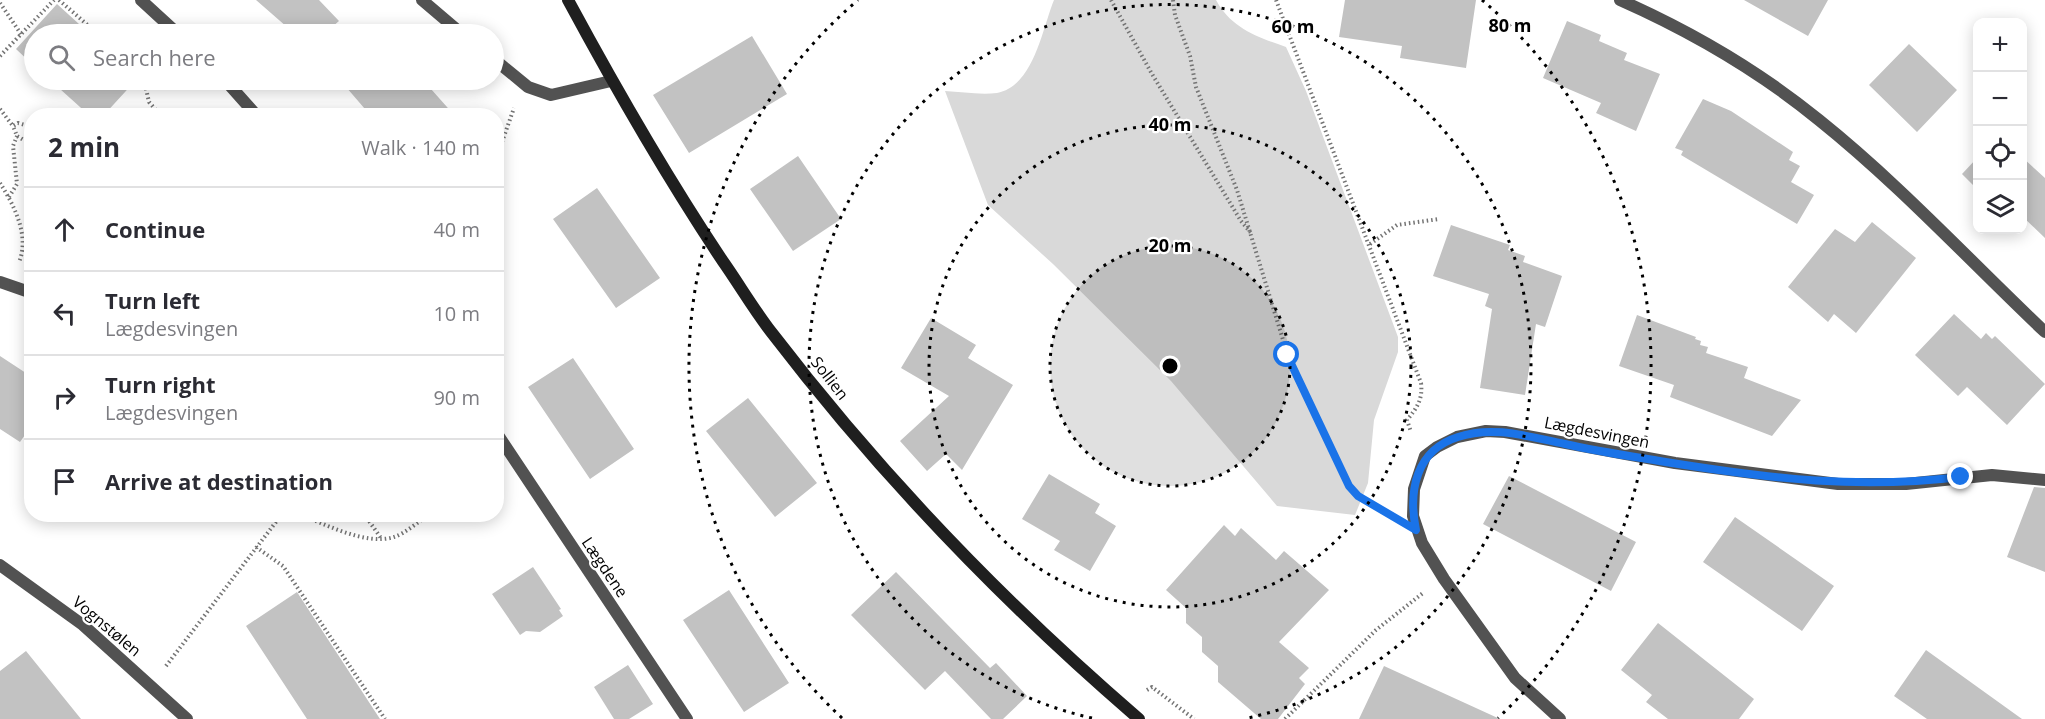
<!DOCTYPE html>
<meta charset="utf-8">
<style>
:root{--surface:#fff;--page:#f2f2f3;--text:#2b2b33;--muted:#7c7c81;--line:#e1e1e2}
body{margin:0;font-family:"Open Sans",sans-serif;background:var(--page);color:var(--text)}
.controls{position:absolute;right:18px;top:18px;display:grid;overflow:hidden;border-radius:12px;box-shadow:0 3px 15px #0003}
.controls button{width:54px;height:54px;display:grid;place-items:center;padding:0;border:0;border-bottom:2px solid var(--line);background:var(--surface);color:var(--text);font:30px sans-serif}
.stop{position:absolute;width:18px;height:18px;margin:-14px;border:4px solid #1a73e8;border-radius:50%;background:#fff}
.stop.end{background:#1a73e8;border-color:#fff;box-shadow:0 2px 6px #0008}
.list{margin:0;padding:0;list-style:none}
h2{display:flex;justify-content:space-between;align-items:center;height:78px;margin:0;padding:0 24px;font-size:26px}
h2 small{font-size:20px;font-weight:400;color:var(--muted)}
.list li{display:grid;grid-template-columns:39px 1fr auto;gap:18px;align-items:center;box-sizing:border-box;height:84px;padding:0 24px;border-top:2px solid var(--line)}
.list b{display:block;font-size:22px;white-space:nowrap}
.list p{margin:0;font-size:20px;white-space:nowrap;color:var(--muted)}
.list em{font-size:20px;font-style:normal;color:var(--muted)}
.icon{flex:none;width:33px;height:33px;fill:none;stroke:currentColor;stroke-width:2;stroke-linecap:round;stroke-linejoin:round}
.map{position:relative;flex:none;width:2045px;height:719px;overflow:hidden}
.search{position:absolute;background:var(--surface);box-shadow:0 3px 15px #0003;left:24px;top:24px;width:480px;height:66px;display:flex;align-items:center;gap:15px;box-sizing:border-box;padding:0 21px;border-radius:33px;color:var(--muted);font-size:22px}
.panel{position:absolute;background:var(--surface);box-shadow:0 3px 15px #0003;left:24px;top:108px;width:480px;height:414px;border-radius:24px}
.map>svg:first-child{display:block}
</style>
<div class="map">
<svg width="2045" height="719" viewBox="0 0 2045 719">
<rect width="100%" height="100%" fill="#fff"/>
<path fill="#d9d9d9" d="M1054,0H1216C1231,28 1257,37 1286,47L1306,91L1398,337V352L1374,420L1368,483L1355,515L1277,506L1171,381L1053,264L988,205L945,91C962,92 980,95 997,93C1034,86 1042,29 1054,0Z"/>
<path fill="#c2c2c2" d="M256,0H319L339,21L324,34H295Z
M1345,0H1476L1466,68L1400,58L1402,46L1339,37Z
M1744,0H1828L1808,36Z
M57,4L90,34H34V66L16,49Z
M1567,21L1601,35L1599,41L1627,53L1624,60L1660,74L1636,131L1596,113L1601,103L1543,78Z
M752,36L787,94L689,153L653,95Z
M1909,44L1957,90L1917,132L1869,85Z
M50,80H136L103,116H90Z
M340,80H423L455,116H371Z
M1703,99L1731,111L1793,152L1789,160L1800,166L1791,182L1814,195L1797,224L1681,155L1683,151L1675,148Z
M798,156L841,219L793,251L750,189Z
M2022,157L2045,178V238L2022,216Z
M1977,158V189L1962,174Z
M597,188L660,278L616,308L553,219Z
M1872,222L1916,258L1856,333L1834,314L1828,322L1788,287L1835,229L1855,242Z
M1451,225L1510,245L1508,250L1525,256L1523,262L1562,276L1545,327L1536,324L1525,395L1480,388L1492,309L1485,306L1489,294L1433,276Z
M1954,314L1981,339L1986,333L1992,339L1995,336L2045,384L2007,425L1967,387L1958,396L1915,355Z
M1637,315L1696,337L1695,339L1701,341L1700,345L1708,347L1706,353L1748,367L1744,378L1801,400L1772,436L1670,397L1674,385L1619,366Z
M931,318L976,345L968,358L1013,385L962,470L946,454L927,471L900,441L949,396L901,368Z
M0,356L32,377V425L20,442L0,429Z
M573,358L634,449L590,479L528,387Z
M748,398L817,483L775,517L706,431Z
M1049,474L1100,504L1095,513L1116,526L1090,571L1054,550L1060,541L1022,519Z
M1509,476L1636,542L1611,591L1483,524Z
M2034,487L2045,488V572L2007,557Z
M1735,517L1834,586L1802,631L1703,562Z
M1224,525L1235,536L1241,528L1276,560L1284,551L1329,590L1279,642L1309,668L1299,678L1305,684L1278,719H1261L1218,682V666L1202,652V637L1186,623V608L1166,590Z
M533,567L561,609L559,610L563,616L540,632L526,631L520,635L492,594Z
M896,572L990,668L996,663L1027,696L1003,719H991L945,671L925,690L851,615Z
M729,590L789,683L744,712L683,620Z
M297,592L380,719H307L246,626Z
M1658,623L1754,699L1739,719H1668L1646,702L1652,695L1621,670Z
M1926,650L2022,719H1927L1894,696Z
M26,651L81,719H0V671Z
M628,665L653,704L629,719H614L594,687Z
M1384,666L1500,719H1359Z"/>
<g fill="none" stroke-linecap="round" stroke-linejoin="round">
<path stroke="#747474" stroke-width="4" stroke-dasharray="1.5 3" stroke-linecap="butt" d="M59,0L98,34
M1111,0L1152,74L1241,221L1251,233
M1173,0L1175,15L1190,56L1196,87L1237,190L1292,369L1349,486L1358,496L1387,513
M1276,0L1421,383C1423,399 1417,408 1407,420L1411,432
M0,3L21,34
M0,56L54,0
M144,80L149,102L161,116
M0,109L13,126
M32,127L18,123L13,126L17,136L32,145
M496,159L514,108
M0,183C14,205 30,236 19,262
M9,197L17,184L13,146L17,136
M1370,244L1397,225L1439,219
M299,514C325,524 366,546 394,537C406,533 419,521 430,514
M364,514L381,538
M256,547L283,566L385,719
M166,666L279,518L293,514
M1147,690L1152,687L1194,719
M1285,719L1376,630L1423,593"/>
<path stroke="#525252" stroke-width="12" d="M141,0L178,34
M422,0L462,34
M1620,0C1690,31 1759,71 1819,120C1899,184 1970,261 2045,332
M494,59L528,87L551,95L611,81
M225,80L257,116
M0,282L32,293
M496,432L687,719
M0,565L83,625L187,719
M1560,719L1515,678L1444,579L1422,543L1413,516L1414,489L1425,456L1437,447L1457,437L1486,431L1505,432L1675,463L1838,484H1906L1992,475L2045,480"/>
<path stroke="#1f1f1f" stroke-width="12" d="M568,0C616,89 666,176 722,260C739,284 754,310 772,333C880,474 1004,603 1139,719"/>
</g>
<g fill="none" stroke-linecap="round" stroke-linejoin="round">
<path stroke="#1a73e8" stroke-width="8" d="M1287,355L1349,486L1358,496L1416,530C1408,491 1416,450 1458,437C1494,425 1529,437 1565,444C1600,452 1636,457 1672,463C1773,479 1859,489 1961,477"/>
</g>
<circle cx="1170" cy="366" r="120" fill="#000" fill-opacity=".12"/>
<g fill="none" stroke="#000" stroke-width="3" stroke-dasharray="3 6">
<circle cx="1170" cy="366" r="120"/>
<circle cx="1170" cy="366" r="241"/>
<path d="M1092 718A361 361 0 1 1 1248 718"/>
<path d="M842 718A481 481 0 0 1 858 0M1482 0A481 481 0 0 1 1498 718"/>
</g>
<g text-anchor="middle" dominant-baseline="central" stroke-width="4.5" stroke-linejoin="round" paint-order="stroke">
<g font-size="16" fill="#000" stroke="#fff">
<text transform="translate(830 378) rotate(52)">Sollien</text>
<text transform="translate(1597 432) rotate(11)">Lægdesvingen</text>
<text transform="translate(605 567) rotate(56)">Lægdene</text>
<text transform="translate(107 626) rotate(40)">Vognstølen</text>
</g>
</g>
<circle cx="1170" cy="366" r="9" fill="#000" stroke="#fff" stroke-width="3"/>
<g font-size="18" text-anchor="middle" font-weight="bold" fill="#000" stroke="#fff" stroke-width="4.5" stroke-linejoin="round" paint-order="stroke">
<text x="1510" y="32">80 m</text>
<text x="1293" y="33">60 m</text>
<text x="1170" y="131">40 m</text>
<text x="1170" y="252">20 m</text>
</g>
</svg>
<div class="controls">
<button>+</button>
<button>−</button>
<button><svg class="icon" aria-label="locate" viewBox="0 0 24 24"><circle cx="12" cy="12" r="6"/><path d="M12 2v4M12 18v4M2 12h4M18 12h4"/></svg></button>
<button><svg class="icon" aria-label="layers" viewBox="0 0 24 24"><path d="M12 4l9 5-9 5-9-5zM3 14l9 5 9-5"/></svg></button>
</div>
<div class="stop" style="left:1287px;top:355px"></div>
<div class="stop end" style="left:1961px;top:477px"></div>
<div class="search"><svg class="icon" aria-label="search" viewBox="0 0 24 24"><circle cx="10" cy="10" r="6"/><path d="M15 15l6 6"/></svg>Search here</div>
<section class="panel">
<h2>2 min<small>Walk · 140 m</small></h2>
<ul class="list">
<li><svg class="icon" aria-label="ahead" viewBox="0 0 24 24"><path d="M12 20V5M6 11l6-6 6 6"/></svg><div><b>Continue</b></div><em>40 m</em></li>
<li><svg class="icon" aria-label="left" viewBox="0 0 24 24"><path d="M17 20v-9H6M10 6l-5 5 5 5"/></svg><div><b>Turn left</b><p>Lægdesvingen</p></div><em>10 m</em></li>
<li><svg class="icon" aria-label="right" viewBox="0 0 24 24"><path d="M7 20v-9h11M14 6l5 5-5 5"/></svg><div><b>Turn right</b><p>Lægdesvingen</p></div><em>90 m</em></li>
<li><svg class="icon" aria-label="arrive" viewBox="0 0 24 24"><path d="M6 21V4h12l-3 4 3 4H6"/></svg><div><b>Arrive at destination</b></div></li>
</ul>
</section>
</div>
